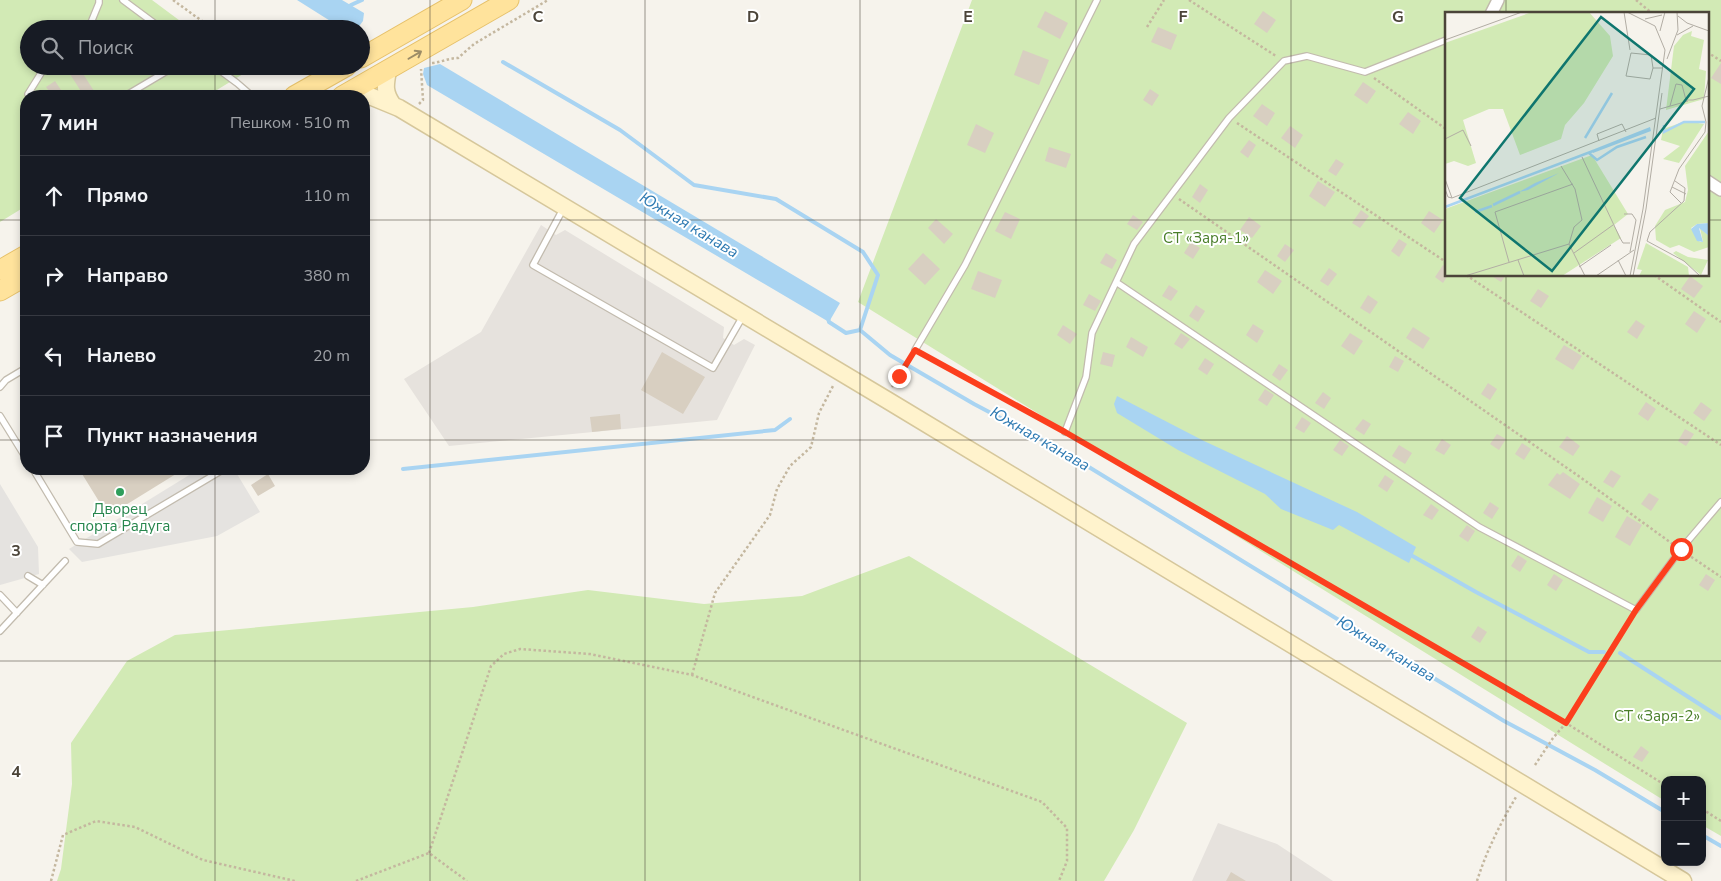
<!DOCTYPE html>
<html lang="ru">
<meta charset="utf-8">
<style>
:root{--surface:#171b24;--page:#20242c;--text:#f1f3f6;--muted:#9ea1a6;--line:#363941}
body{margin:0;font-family:"Nunito Sans",sans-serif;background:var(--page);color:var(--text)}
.controls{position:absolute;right:15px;bottom:15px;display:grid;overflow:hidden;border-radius:10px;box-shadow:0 2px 8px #0003}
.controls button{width:45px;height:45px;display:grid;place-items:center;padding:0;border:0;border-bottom:1px solid var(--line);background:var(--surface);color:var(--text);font:25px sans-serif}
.stop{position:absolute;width:15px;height:15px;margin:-11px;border:4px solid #fc3f1d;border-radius:50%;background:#fff}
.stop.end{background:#fc3f1d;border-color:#fff;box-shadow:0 1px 5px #0008}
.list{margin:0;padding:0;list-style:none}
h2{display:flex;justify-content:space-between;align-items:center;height:65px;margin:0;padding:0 20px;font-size:21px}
h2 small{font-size:16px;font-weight:400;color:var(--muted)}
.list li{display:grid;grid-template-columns:32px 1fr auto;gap:15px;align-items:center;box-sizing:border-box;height:80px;padding:0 20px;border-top:1px solid var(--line)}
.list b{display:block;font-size:19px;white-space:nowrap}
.list em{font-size:16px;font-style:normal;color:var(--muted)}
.icon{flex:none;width:28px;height:28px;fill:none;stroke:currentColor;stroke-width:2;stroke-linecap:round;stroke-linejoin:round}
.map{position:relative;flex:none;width:1721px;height:881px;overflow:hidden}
.search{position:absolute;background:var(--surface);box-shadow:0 2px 8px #0003;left:20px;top:20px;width:350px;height:55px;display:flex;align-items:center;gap:12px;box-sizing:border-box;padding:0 18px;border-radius:28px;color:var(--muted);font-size:19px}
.panel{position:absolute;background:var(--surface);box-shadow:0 2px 8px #0003;left:20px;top:90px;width:350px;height:385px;border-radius:20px}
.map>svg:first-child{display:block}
</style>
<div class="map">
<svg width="1721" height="881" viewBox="0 0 1721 881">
<rect width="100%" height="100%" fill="#f6f3ec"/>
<path fill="#e6e2dd" d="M541,225L556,235L565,230L724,327L723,338L734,345L744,339L755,345L717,420L449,446L404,379L481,332Z
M1218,823L1277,844L1333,881H1192Z"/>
<path fill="#d2eab5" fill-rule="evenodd" d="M0,0H152L191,29H29V66H242L248,71L207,96H26V206L0,222Z
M972,0H1721V836L1702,825V780H1665V801L858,302ZM1446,14H1707V275H1446Z
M909,556L1187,723L1134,830L1104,881H57L61,869L72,784L71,743L127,661L175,635L473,607L588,590L704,604L802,596Z"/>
<path fill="#e5e3e0" d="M199,469H234L260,512L217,536L82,562L69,549Z
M0,484L38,547L39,574L0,585Z"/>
<path fill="#a9d4f2" d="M297,0H342L364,13L363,21L357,29H343Z
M440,64L840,303L829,322L427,85L423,74L424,68Z
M1117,396L1204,441L1357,512L1416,547L1409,563L1339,525L1333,530L1281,509L1265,494L1178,450L1117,413L1114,404Z"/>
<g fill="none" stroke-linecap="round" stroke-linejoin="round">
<path stroke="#a9d4f2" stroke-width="4" d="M348,10L351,5L362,0
M503,62L620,130L694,185L776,199L863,252L878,275L860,330
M828,318L829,322L846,333L860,330L890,355L974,404L1061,450L1504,721L1595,770L1665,812
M403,469L775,430L790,419
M1409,554L1476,592L1589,652H1604
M1620,653L1721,718
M1702,835L1721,846"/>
</g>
<path fill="#d8cfc1" d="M1045,11L1068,23L1060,39L1037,27Z
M1263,11L1276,20L1267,33L1254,24Z
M1158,27L1177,35L1171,50L1151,42Z
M1023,50L1049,60L1039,85L1014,75Z
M1721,63V84L1711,78Z
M76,66H78L96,94L93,96H84L68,71Z
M55,81L65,96H53L46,87Z
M1363,82L1376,91L1367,104L1354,95Z
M1150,89L1159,95L1152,106L1143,100Z
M1262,104L1275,113L1267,126L1253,116Z
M1408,112L1421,121L1413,134L1399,124Z
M976,124L994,133L985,153L967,145Z
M1290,126L1303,135L1295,148L1281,138Z
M1249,140L1256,145L1248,158L1240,152Z
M1049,147L1071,154L1066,168L1045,161Z
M1336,159L1344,164L1336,176L1328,171Z
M1318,181L1335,192L1325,207L1309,196Z
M1200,184L1208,190L1200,203L1192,197Z
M1361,210L1369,216L1360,228L1352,223Z
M1429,211L1443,220L1434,233L1421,223Z
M1005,212L1020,219L1011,239L995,231Z
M1133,215L1143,222L1137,230L1127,224Z
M1249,217L1261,226L1252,238L1240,230Z
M936,219L953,234L944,244L928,228Z
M1399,239L1407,244L1399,257L1391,251Z
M1191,242L1200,248L1193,259L1184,253Z
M1285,244L1294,250L1285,262L1277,256Z
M923,253L940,269L925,285L908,269Z
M1106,253L1117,260L1112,269L1100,263Z
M1443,265L1446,267V275H1448L1443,283L1435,277Z
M1329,268L1337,274L1328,286L1320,281Z
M1265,270L1282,281L1273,294L1257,282Z
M978,271L1002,280L995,298L971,289Z
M1490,275H1506L1501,282Z
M1690,276L1703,286L1694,298L1681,289Z
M1169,285L1178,291L1171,301L1162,296Z
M1538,289L1549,296L1541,308L1530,301Z
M1089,294L1101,301L1095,311L1083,305Z
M1368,295L1378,302L1370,314L1360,308Z
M1196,305L1205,311L1198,322L1189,316Z
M1694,311L1706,319L1697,333L1685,324Z
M1636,320L1645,326L1637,339L1627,332Z
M1253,324L1264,331L1257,343L1246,335Z
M1063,325L1077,334L1070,344L1057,335Z
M1413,327L1430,338L1423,349L1406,338Z
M1181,333L1190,339L1182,349L1174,344Z
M1350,333L1363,341L1354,355L1341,346Z
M1131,337L1148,347L1143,357L1126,347Z
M1564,345L1582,356L1573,370L1555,359Z
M662,352L705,377L683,414L641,390Z
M1103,352L1115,355L1112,367L1100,364Z
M1395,356L1404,361L1398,372L1389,367Z
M1205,358L1214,364L1207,375L1198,369Z
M1279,364L1288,370L1280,381L1272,375Z
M1488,383L1497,389L1490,400L1481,394Z
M1265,389L1274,395L1267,406L1258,400Z
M1323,392L1331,398L1324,409L1315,403Z
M1646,402L1656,409L1648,421L1638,414Z
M1701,402L1712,410L1704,421L1693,413Z
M620,414L621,429L592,432L590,417Z
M1302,417L1311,423L1304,433L1295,428Z
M1363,419L1371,424L1364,435L1355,429Z
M1685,429L1694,434L1686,446L1678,441Z
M1497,434L1506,439L1499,450L1490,444Z
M1567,436L1580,446L1573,456L1559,447Z
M1442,439L1451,445L1444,455L1435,450Z
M1340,440L1349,446L1342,456L1333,450Z
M1522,443L1531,449L1524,460L1515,454Z
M1399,445L1412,453L1405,464L1392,456Z
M79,469H184L108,516Z
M1611,470L1621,476L1613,488L1603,482Z
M1563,472L1580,484L1570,499L1548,485L1557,473L1560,475Z
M268,474L275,486L258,496L251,485Z
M1385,475L1394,481L1387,492L1378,486Z
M1649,493L1659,499L1651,511L1641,504Z
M1597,497L1612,506L1603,522L1588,513Z
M1490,502L1499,508L1492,519L1483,513Z
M1431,504L1439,510L1432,520L1423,515Z
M1627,516L1642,525L1630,546L1615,537Z
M1467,525L1475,531L1468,542L1459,536Z
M1518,555L1527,561L1520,572L1511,566Z
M1554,574L1563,580L1556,591L1547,585Z
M1706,574L1715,580L1708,591L1699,585Z
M1478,626L1487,632L1480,643L1471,637Z
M1641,746L1649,752L1642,762L1633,757Z
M1231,872L1246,881H1226Z"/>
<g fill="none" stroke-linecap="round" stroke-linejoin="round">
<g stroke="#c2bbae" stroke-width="8">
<path id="lane" d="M123,0L162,29
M87,29L90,25L99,3V0
M214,66L237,83L252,96
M29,96L28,94L43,70L47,66
M125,96L172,68L189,66
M563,209L533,265L713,368L743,316
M20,282L26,291
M1116,282L1479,527L1636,610L1681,549L1721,502
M915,350L965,265L1097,0
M0,387L6,380L26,368
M0,416L26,458
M1065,432L1086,377L1092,333L1134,244L1229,118L1284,61L1307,56L1365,72L1446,40
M33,469L77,542L98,544L224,469
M28,576L43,585
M0,595L17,613
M0,631L65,561"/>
</g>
<g stroke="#c2bbae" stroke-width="14">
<path id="street" d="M1491,14L1498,0
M1707,181L1721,190"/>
</g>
<g stroke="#d6c79b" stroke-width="19">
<path id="secondary" d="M388,71C385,85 384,93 393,105
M345,94H365L399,108L887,400L1683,881"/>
</g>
<g stroke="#e6c16a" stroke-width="21">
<path id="primary" d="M361,58L462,0
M294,96L347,66
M342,96L509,0
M0,270L26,255
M0,291L26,276"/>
</g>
<path stroke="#c4b79f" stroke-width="2.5" stroke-dasharray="2.5 2.5" stroke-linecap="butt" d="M173,0L213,29
M1189,0L1276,56
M1636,0L1653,14
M1147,27L1164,0
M1707,52L1721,61
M432,63C442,62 449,58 458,58L474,44L548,0
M1374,78L1446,129
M419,104L423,100L421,69
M1237,123L1446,262
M1179,199L1580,477L1674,545
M1466,275L1721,445
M1654,275L1721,322
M21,322L26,325
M923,354L1058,428
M892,387L910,358
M1072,436L1566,723L1665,785
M1687,554L1721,577
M692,675L715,593L770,515L777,489L790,466L811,447L819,413L834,384
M1535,765L1553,738L1566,723L1631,617
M1702,809L1721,821
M429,853L491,666L504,654L520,649L590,654L692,675L1042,802L1067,828V861L1059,881
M51,881L63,835L96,821L135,827L203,860L295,881
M356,881L429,853L467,881
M1477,881C1486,852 1500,824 1516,797"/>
<use href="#lane" stroke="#fff" stroke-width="5.5"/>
<use href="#street" stroke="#fff" stroke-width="11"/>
<use href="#secondary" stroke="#fff3cd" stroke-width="16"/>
<use href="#primary" stroke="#ffe39c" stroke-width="19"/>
</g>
<defs><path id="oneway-shaft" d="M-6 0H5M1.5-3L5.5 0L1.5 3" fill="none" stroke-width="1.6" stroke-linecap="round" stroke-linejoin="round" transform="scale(1.25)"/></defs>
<use stroke="#9c8c66" href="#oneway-shaft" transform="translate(415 55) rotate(-30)"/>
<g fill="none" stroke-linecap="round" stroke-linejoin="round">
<path stroke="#fc3f1d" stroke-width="6" d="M899,376L915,350L1065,432L1566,723L1636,610L1681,549"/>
</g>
<path fill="none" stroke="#4b4439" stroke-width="1" stroke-opacity="0.55" d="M215,0V29M430,0V881M645,0V881M860,0V881M1076,0V881M1291,0V881M1506,0V14M215,66V96M0,220H26M364,220H1446M1707,220H1721M1506,275V881M0,440H26M364,440H1721M215,469V881M0,661H1721"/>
<circle fill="#2e9e5b" stroke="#fff" stroke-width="2" cx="120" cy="492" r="5"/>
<g text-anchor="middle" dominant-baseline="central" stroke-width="4" stroke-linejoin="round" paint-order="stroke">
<g font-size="15" fill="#4a7f2a" stroke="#fff">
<text x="1206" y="238">СТ «Заря-1»</text>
<text x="1657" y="716">СТ «Заря-2»</text>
</g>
<g font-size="15" fill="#27864d" stroke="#fff">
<text x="120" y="509">Дворец<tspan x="120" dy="17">спорта Радуга</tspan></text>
</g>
<g font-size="16" font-style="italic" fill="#2e7ab2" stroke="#fff">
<text transform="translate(689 225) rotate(31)">Южная канава</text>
<text transform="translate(1040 439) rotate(30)">Южная канава</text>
<text transform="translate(1386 649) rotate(31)">Южная канава</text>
</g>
</g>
<g transform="translate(1445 12)">
<rect width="264" height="264" fill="#f6f3ec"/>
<path d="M87,0H144L165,24L168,44L139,91L120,113L116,127L75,143L58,97H44L18,108L31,151L23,154L9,149L0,152V31ZM247,19L246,24L259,28L254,57L261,59L259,87L221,98L229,34L238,23ZM241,109L259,112L234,151L218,147L235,134L216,128L218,117ZM264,119V211L252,212L246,216L255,230H258L255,216L264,224V235L249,240L234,233L225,236L211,228L210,214L220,198L240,190L243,178L240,154ZM147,143L183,202L169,213L176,226L117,264H0V197ZM201,231L243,255L244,264H194L197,258L192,257ZM231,239L243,245L263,248L256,263L228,241Z" fill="#d2eab5"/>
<path d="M205,115L206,119L148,141L147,138ZM114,161L83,178L74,180L90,171ZM264,211V224L254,216L258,230L252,229L246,217L252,212Z" fill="#a9d4f2"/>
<path fill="none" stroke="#a9d4f2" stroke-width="2.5" d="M219,113V120L239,110H260M140,126L167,81M144,141L152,148L172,135L201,125M48,193L75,180M0,195L148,139M30,200L47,194"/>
<path fill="none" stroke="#b2ada4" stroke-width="1" d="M179,0L185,38M182,0L210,14L220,38L198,197L185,264M233,4L242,11L264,19M200,7L217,3M215,19L220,0M232,23L248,14M0,28L77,0M222,47L233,18L232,0M208,56L205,67L181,64L186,41L206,43L208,56H218M248,88L264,84M225,94L231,72L237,73L241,88H248M215,97L243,89M0,127L18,118L26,134M154,129L152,122L177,112L181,120M137,145L175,226L178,231H185M116,154L130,177L137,208L129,215L124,232M0,167L7,186M227,175L225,180L236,191M0,177L3,185L7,186L211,106M241,182L227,175L234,157L260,120L261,110L257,94L264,65M179,202H187L191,208L185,240M202,229L205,220L239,189L240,176L230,169M202,229L239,249L255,264M129,241L168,213M73,248L79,264M173,248L181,264M64,250L50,200L128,172M134,255L166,233M20,264L124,232L140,264M151,264L189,238M188,264L201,197L217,81"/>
<path fill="#0f766e" fill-opacity="0.15" stroke="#0f766e" stroke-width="2.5" d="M156,5L249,77L107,259L15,186Z"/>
<rect width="264" height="264" fill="none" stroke="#4b4439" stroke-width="2.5"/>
</g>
<g font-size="16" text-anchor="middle" font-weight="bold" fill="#4b4439" stroke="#fff" stroke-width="4" stroke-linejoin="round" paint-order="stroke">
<text x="538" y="22">C</text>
<text x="753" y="22">D</text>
<text x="968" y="22">E</text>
<text x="1183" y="22">F</text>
<text x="1398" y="22">G</text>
<text x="16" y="556">3</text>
<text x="16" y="777">4</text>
</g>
</svg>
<div class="controls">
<button>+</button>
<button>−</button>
</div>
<div class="stop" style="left:1681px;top:549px"></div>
<div class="stop end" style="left:899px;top:376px"></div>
<div class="search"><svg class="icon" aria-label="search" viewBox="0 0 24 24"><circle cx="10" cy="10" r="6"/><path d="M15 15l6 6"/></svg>Поиск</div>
<section class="panel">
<h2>7 мин<small>Пешком · 510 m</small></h2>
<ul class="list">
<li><svg class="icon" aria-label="ahead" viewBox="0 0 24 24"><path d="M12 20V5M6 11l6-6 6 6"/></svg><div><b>Прямо</b></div><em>110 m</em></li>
<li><svg class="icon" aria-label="right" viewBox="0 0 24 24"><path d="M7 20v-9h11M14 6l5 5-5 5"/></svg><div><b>Направо</b></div><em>380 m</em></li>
<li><svg class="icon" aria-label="left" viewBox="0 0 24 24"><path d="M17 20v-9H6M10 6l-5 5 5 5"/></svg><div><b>Налево</b></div><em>20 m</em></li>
<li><svg class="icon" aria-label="arrive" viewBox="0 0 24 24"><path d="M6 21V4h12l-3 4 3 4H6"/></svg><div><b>Пункт назначения</b></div></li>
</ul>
</section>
</div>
